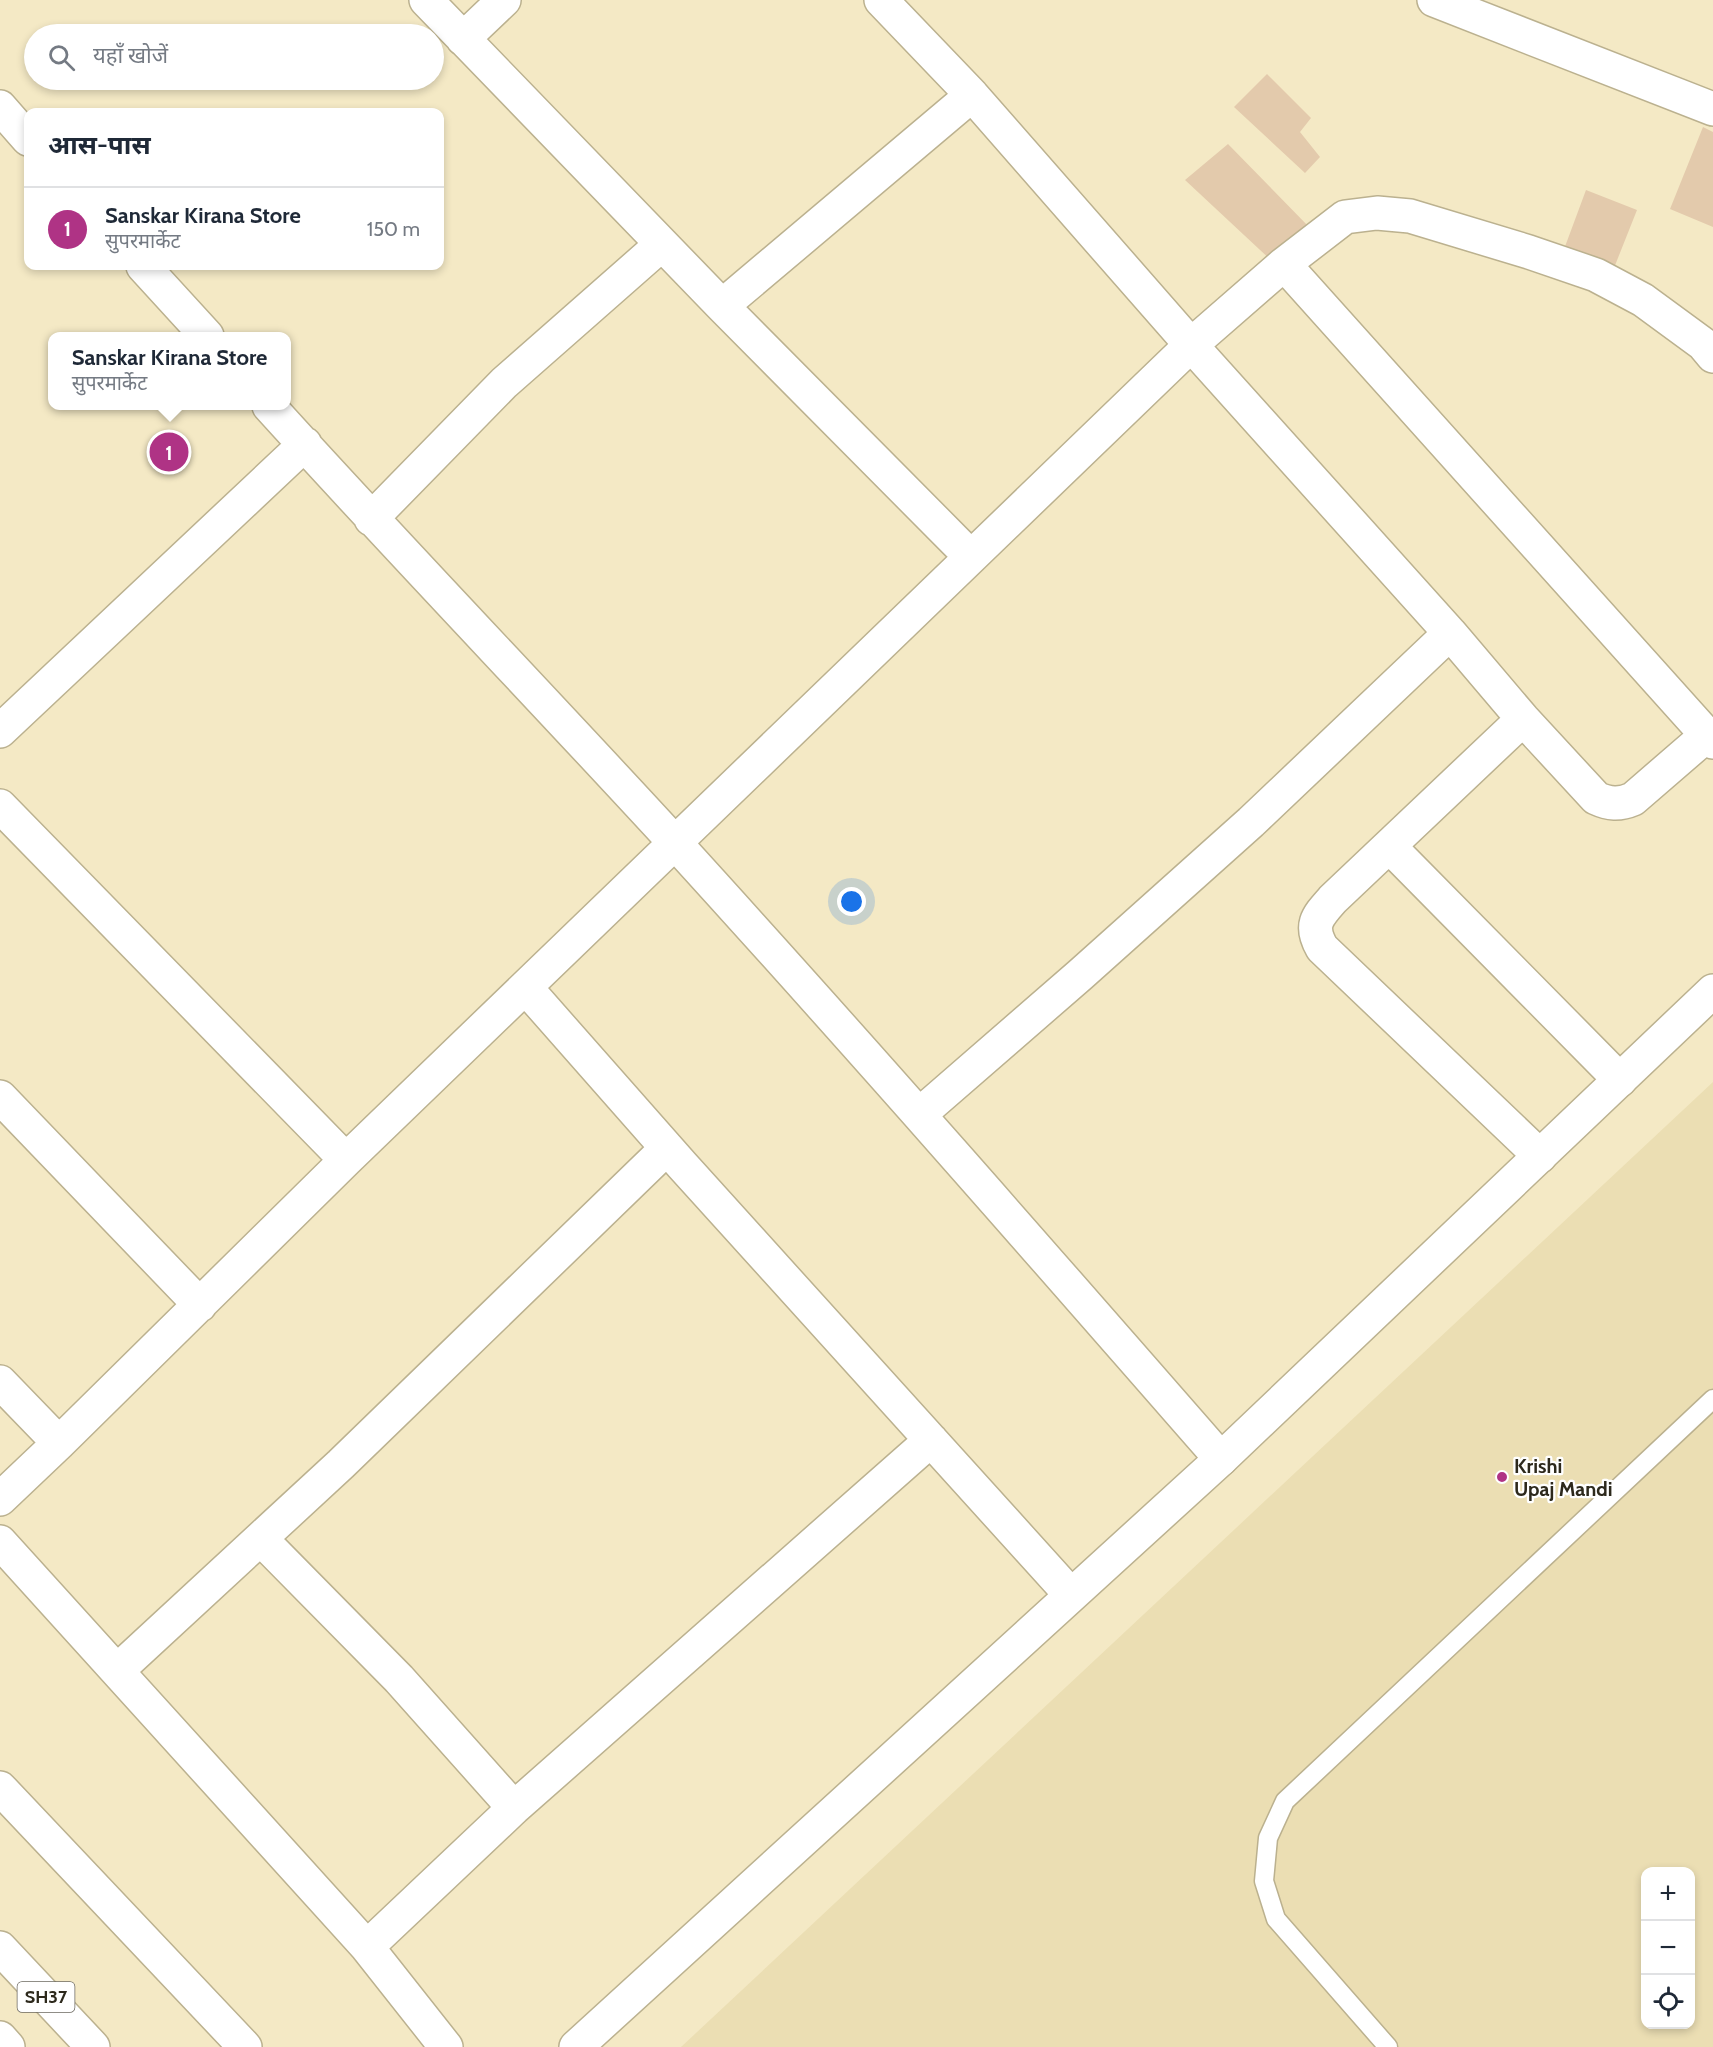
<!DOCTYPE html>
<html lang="hi">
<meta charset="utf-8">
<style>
:root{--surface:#fff;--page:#f2f2f3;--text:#1f2937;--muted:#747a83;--line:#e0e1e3;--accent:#af3385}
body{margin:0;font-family:Cabin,"Noto Sans Devanagari",sans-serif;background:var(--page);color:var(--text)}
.controls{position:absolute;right:18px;bottom:18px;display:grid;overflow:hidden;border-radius:12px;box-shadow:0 3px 9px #0003}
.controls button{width:54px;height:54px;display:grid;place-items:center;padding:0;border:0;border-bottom:2px solid var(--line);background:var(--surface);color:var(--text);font:30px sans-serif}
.you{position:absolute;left:852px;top:902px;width:21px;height:21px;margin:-15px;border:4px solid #fff;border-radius:50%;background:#1a73e8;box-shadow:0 0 0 9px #1a73e833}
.badge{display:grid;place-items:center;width:39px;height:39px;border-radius:50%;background:var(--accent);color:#fff;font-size:20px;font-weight:700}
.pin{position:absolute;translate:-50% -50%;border:3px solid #fff;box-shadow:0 2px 6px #0006}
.popup{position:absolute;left:48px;top:332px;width:243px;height:78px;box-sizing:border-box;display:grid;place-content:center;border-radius:12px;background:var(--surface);filter:drop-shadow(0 2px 4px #0005);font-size:20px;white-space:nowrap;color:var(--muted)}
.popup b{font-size:22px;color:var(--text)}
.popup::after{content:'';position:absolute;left:50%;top:100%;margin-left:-12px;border:12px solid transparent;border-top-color:var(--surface)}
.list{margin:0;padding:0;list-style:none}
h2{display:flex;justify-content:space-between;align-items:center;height:78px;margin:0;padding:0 24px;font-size:26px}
h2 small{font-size:20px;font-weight:400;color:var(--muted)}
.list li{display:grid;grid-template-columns:39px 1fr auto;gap:18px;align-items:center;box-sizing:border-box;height:84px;padding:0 24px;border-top:2px solid var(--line)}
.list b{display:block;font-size:22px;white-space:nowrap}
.list p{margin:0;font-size:20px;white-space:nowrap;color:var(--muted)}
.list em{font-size:20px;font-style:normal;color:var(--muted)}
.icon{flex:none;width:33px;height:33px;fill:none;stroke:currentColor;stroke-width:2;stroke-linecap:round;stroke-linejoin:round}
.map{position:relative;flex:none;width:1713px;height:2047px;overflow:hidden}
.search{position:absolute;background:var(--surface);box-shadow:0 3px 9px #0003;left:24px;top:24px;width:420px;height:66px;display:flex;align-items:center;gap:15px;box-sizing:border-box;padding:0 21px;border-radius:33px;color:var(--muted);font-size:22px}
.panel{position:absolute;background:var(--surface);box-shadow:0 3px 9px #0003;left:24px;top:108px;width:420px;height:162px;border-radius:12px}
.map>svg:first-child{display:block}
</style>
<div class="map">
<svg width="1713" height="2047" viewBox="0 0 1713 2047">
<rect width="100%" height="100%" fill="#f4e9c5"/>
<path fill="#ebdeb3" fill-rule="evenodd" d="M1713,1082V2047H681ZM1646,1872H1690V2024H1646Z"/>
<path fill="#e3caac" d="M1267,74L1311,118L1300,132L1320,157L1305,173L1234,107Z
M1703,127L1713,132V227L1670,209Z
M1228,144L1310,228L1274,263L1185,180Z
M1586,190L1637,210L1612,273L1563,252Z"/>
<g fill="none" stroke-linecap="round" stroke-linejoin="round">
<g stroke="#bbb18f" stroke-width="21">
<path id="lane" d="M1388,2047L1276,1919L1264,1881L1268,1838L1285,1801L1713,1399"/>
</g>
<g stroke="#bbb18f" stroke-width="36">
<path id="street" d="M426,0L722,306L970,556
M881,0L972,95L1191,345L1450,633L1251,822L1080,975L920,1114
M1434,0L1713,109
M463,39L504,0
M0,107L28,139
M1284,264L1713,742
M143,266L207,336
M722,306L972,95
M269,406C403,554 542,698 677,845C861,1047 1041,1253 1221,1459
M371,519L504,383L662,244
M1450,633L1523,719L1596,798C1609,804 1619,805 1633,799L1707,735
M1523,719L1333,899C1317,917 1309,925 1322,948L1540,1156
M0,731L305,444
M0,806L346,1160
M1389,846L1620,1080
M526,988L682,1165L1071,1595
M0,1097L200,1305
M0,1382L59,1443
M0,1499L59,1443L346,1160L1191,345L1284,264L1345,217L1377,213L1410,216L1529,252L1596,275L1643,300L1703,344L1713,356
M261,1539L399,1679L514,1808
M0,1542L367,1947L446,2047
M118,1670L341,1464L667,1148
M0,1788L245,2047
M367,1947L514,1808L931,1440"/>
</g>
<g stroke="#bbb18f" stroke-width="36">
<path id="secondary" d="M576,2047L1221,1459L1713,991"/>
</g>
<g stroke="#bbb18f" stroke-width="36">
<path id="primary" d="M0,1948L93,2047
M0,2038L8,2047"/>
</g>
<use href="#lane" stroke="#fff" stroke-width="18"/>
<use href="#street" stroke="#fff" stroke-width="33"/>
<use href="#secondary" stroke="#fff" stroke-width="33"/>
<use href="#primary" stroke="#fff" stroke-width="33"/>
</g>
<circle fill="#af3385" stroke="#fff" stroke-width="2" cx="1502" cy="1477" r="6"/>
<g text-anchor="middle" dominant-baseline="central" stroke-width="4.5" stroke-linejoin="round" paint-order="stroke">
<rect fill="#fff" stroke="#6c6960" stroke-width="1.5" x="17.5" y="1982" width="57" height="30" rx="4.5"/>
<g font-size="18" font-weight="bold" fill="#2d291c">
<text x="46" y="1997">SH37</text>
</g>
<g font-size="20" font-weight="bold" fill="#2d291c" stroke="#fff" text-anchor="start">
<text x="1514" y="1466">Krishi<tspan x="1514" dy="23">Upaj Mandi</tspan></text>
</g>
</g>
</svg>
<div class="controls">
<button>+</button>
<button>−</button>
<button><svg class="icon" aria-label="locate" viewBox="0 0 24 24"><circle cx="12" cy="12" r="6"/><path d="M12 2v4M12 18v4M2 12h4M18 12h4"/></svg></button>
</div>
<div class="you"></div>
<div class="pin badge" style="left:169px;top:452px">1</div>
<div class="popup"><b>Sanskar Kirana Store</b>सुपरमार्केट</div>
<div class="search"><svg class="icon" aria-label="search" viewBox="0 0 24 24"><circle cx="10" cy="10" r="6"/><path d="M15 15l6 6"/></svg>यहाँ खोजें</div>
<section class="panel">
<h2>आस-पास<small></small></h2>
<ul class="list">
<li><span class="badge">1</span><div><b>Sanskar Kirana Store</b><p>सुपरमार्केट</p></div><em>150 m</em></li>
</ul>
</section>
</div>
